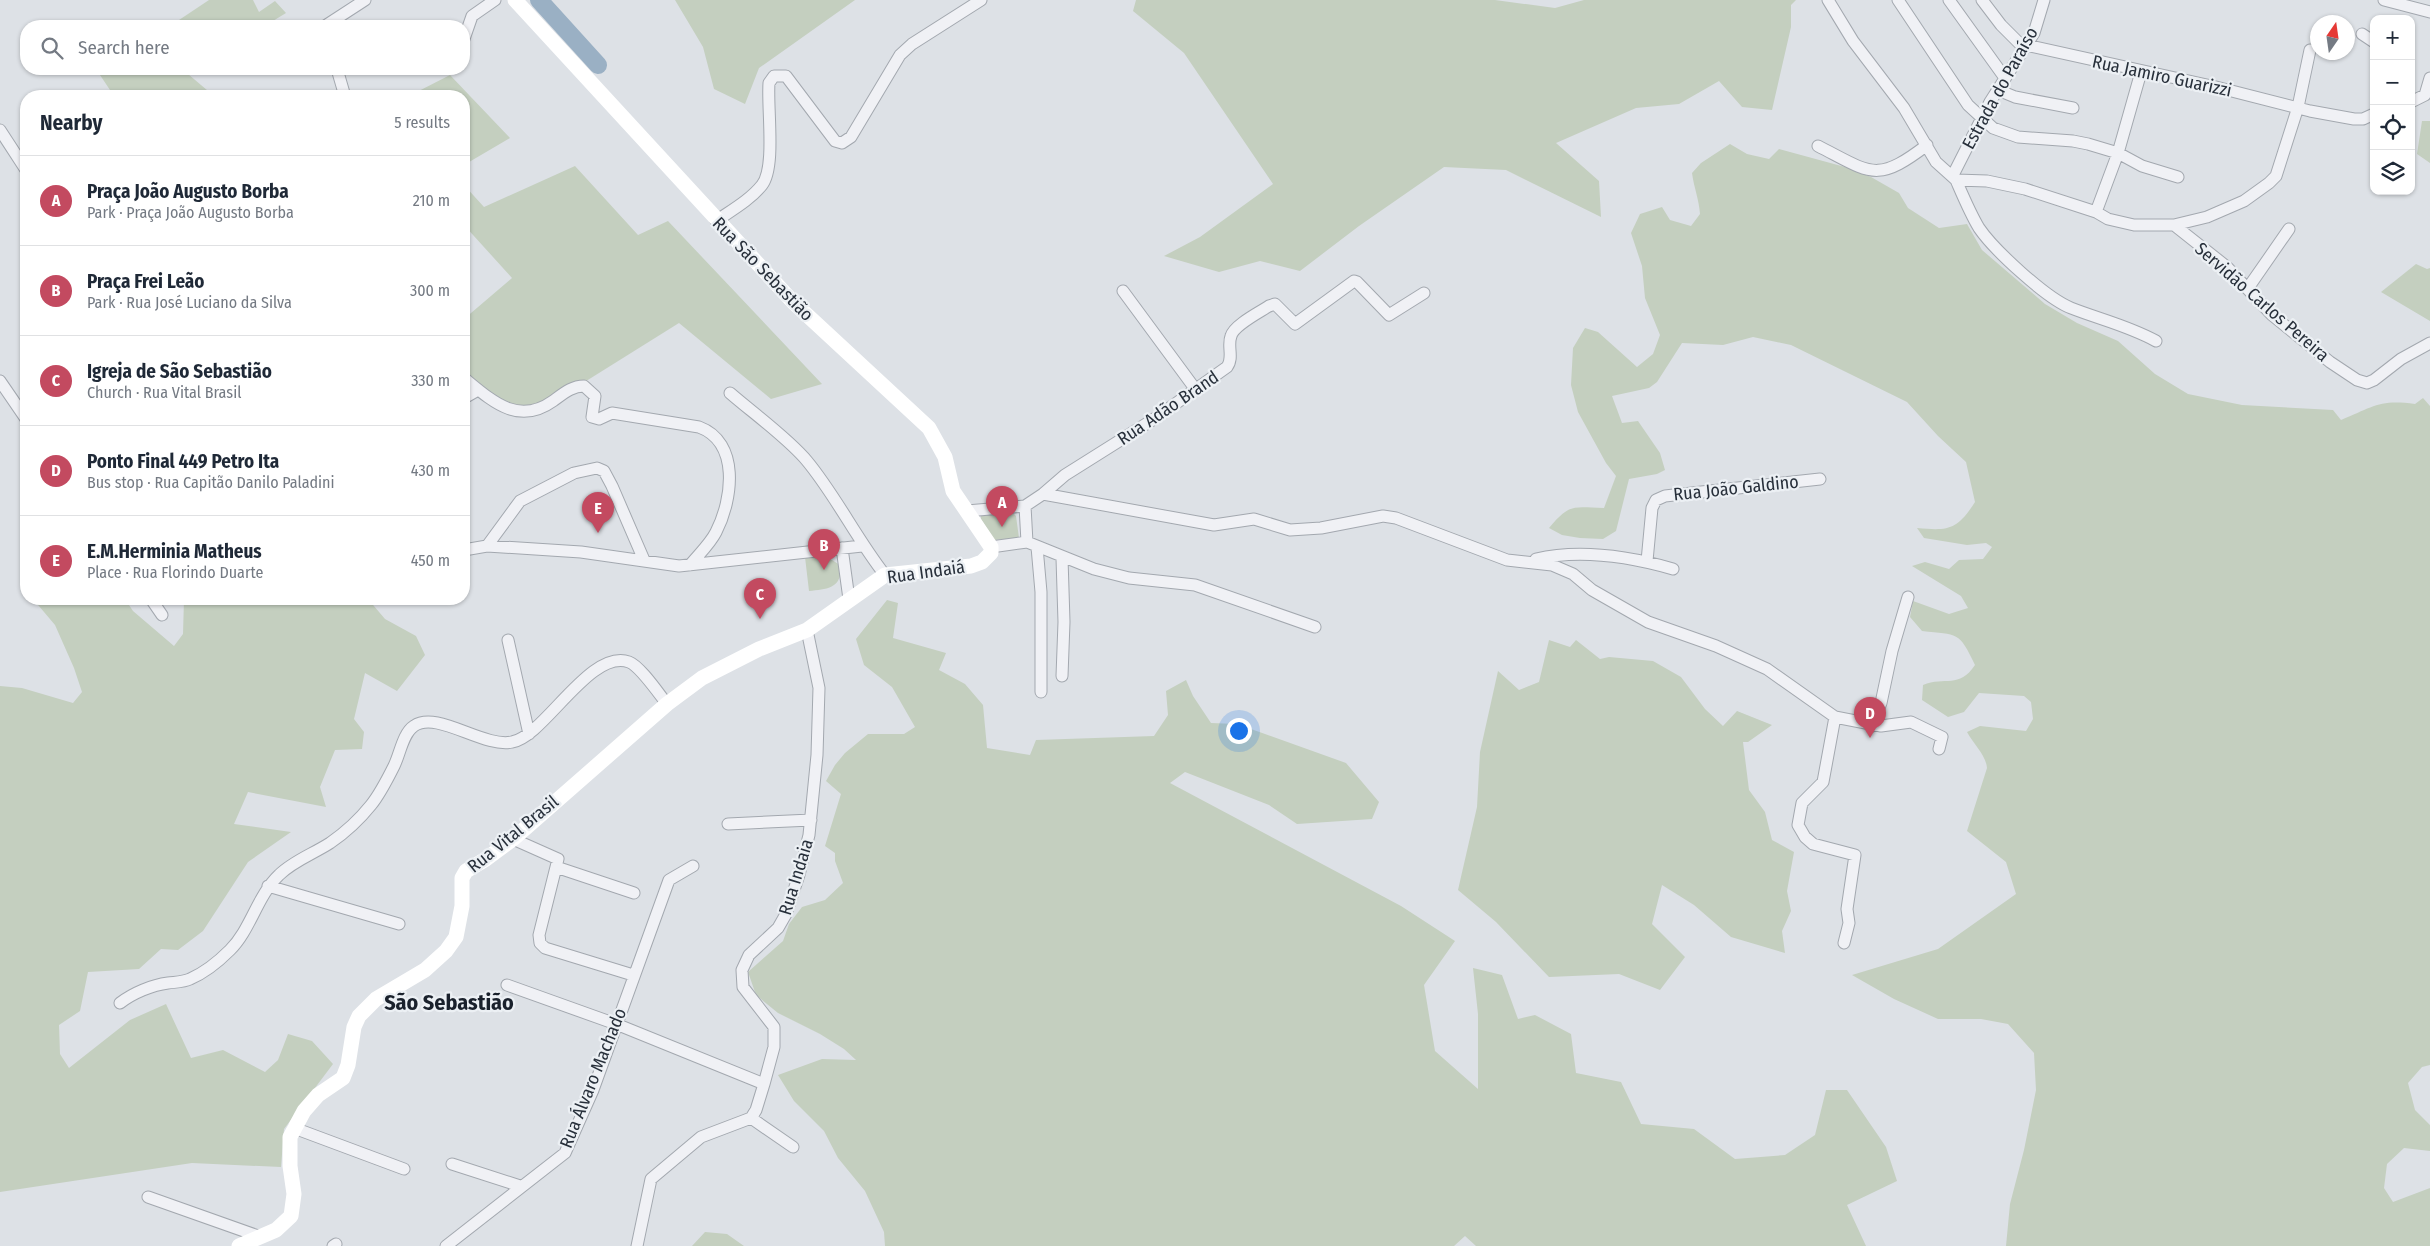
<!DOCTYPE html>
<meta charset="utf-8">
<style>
:root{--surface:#fff;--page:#f2f2f3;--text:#1f2937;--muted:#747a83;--line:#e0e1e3;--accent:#c34a60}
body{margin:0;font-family:"Fira Sans Condensed",sans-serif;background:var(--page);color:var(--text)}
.controls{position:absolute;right:15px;top:15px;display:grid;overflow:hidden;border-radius:10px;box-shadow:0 1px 4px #0004}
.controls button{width:45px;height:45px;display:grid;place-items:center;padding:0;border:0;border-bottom:1px solid var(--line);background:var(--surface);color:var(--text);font:25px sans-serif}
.compass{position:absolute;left:2310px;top:15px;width:45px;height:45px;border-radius:50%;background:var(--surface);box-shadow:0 1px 4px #0004;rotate:13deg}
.you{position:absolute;left:1238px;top:730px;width:18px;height:18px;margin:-12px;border:4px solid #fff;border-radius:50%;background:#1a73e8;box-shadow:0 0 0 8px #1a73e833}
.badge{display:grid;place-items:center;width:32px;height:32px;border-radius:50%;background:var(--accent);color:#fff;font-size:16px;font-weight:700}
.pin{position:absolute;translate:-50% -41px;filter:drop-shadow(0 1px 2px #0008)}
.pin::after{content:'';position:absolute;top:26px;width:18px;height:15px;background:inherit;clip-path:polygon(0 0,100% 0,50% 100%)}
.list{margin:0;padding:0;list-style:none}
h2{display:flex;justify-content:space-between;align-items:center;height:65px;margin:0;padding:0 20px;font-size:21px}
h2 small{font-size:16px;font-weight:400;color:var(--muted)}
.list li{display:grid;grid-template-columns:32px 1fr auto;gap:15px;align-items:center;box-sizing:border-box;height:90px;padding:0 20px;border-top:1px solid var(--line)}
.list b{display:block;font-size:19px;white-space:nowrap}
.list p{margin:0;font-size:16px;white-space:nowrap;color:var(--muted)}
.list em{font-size:16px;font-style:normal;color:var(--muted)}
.icon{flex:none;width:28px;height:28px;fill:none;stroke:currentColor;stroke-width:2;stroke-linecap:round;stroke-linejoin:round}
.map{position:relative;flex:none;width:2430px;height:1246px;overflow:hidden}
.search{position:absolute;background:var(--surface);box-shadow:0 1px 4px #0004;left:20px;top:20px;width:450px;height:55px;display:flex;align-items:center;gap:12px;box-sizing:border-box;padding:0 18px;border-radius:20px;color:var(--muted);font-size:19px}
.panel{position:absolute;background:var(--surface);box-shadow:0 1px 4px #0004;left:20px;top:90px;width:450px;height:515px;border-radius:20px}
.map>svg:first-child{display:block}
</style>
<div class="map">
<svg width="2430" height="1246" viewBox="0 0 2430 1246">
<rect width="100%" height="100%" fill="#dde1e6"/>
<path fill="#c4cfbf" d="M209,0H253L259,12L275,1L286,13L268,24L269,26H170Z
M675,0H855L759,68L745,104L714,89L703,47Z
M1136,0H1495L1555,8L1584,0H1796L1791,5V27L1772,110L1742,107L1719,81L1679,104L1636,108L1556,143L1599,181L1601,217L1506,170L1444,167L1359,226L1300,271L1260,261L1219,272L1164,256L1200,237L1273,184L1184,53L1133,11Z
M96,69H202L188,74L214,96H114Z
M450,75L510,138L464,165V96H409Z
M2422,121H2430V163L2417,154Z
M1730,144L1747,154L1769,159L1779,149L1845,167L1871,177L1899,193L1908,208L1939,228L1967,224L1982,250L2045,304L2077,323L2118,341L2155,374L2188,394L2242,405L2333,410L2341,420C2373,407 2379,399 2415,404L2423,398L2430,406V1065L2422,1067L2408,1083L2415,1110L2430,1125V1151L2404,1148L2387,1164L2384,1188L2393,1202L2430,1188V1246H2006L2010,1204L2024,1150L2036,1090L2034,1053L2008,1024L1981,1019H1938L1894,999L1852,975L1938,949L2016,894L2006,862L1967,831L1987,768C1986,755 1974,745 1967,732L1980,726L2026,731L2033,719L2031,702L2024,696L1979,693L1964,712L1948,717L1922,700L1923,685C1945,676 1959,689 1975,665C1959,631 1958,635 1922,631L1910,617L1913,601L1949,614L1968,608L1961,596L1912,566L1925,562L1949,569L1959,560L1983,559L1992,547L1986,543L1967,545L1924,538L1917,528C1949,531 1957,530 1975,502L1966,462L1938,436L1907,402L1791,345L1753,337L1723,345L1682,343L1657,382L1649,388L1612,396L1622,423L1638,421L1660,453L1665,470L1657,474L1629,479L1616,531L1603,539L1580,538L1562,535L1549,528C1570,503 1573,507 1604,508L1616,476L1606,463L1578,412L1571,385L1573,348L1585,328L1598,332L1637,367L1653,354L1660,335L1645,298L1642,266L1631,233L1640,214L1662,207L1670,220L1691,226L1700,214C1699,199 1694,188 1692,173L1701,163Z
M575,166L638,235L668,221L822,384L771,399L679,323L551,403L515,411L464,378V319L512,278L464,225V185L484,207Z
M2416,264L2427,269L2430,268V321L2381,292Z
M1012,512L1016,516L1019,538L994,540L981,519V515Z
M820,556L827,557L840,565C843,588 828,589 809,591L805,557Z
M33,599H125L133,611L174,646L183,634L184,599H368L385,619L416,636L425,655L397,691L365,673L354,719L364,732L362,749L335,750L320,787L326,807L248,792L234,824L291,832L248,862L203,931L178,950L161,949L139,969L88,972L80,1011L59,1025L60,1054L69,1068L130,1020L166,1004L191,1058L223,1050L265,1072L278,1060L288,1034L312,1041L333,1064L284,1129L281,1167L192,1163L0,1192V686L22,688L73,703L82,692L74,668L55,625Z
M887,600L898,603L893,638L946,653L939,670L965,684L983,705L987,748L1030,755L1036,740L1154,736L1168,715L1166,691L1186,680L1193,696L1211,723L1237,724L1346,763L1379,802L1372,819L1297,824L1269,805L1185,772L1170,783L1401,906L1455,941L1424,985L1435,1051L1478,1089V1014L1473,968L1502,975L1518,1019L1535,1015L1571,1034L1576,1073L1621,1082L1641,1124L1694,1129L1735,1159L1785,1155L1815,1135L1826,1090H1847L1886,1147L1897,1181L1847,1205L1866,1246H1476L1465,1236L1454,1246H885L884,1232L865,1191L838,1158L824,1131L794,1101L778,1075L822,1059L856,1060L844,1049L820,1034L778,1013L756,995L748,972L783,941L789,924L802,907L825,900L843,883L835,861V853L825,846L841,794L826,781L835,765L845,753L868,734H904L915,727L892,687L864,665L856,639Z
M1549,640L1570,647L1576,640L1600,659L1609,657L1653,661L1681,677L1705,709L1723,726L1737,711L1772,725L1748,742H1743L1749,790L1765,812L1772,840L1794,852L1787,891L1791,911L1782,931L1785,953L1731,937L1694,905L1662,885L1652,924L1685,957L1660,990L1619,974L1549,977L1496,922L1458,890L1477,807L1480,752L1498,671L1519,690L1539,682Z
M705,1232L727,1234L744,1246H692Z"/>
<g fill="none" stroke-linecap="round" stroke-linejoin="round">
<path stroke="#9ab0c4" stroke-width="18" d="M539,0L598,65"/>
<g stroke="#a3a8af" stroke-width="13">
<path id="street" d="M1828,0L1853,41L1904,108L1936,162L1956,180L1987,181L2025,189L2096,212L2108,219L2134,225H2174L2207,217L2244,201L2269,183L2276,176L2298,107L2310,50
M1898,0L1968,105L1993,128L2018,137L2073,141L2088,144L2118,153L2142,166L2178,177
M1949,0L2005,78
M1982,0L2001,25L2024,48
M2384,0L2430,12
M325,26L365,0
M2362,34L2374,42
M464,39L472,16L495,0
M2026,45L2216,87L2310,111L2354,119H2363L2374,114
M337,69L344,93
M1998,90L2015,97L2073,108
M2411,102L2425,95L2430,78
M0,130L26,170
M1818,146C1871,173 1876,184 1927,145
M1953,175L1990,102L2034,33L2044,0
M1956,180C1963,196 1970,213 1979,228C1994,250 2046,298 2071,308C2099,319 2129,326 2156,341
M2096,212L2118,153L2141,72
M716,221C732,210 750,200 762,185C776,167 767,108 769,83L774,76H786L835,141L842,143L851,137L900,55L912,44L981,0
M2174,225L2227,267L2272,315L2330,362L2357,380L2367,383L2374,380L2401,359L2430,343
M2248,288L2289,229
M1123,291L1196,390
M464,378C492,401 518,426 553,401C564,393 572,386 584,386L595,396L592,417L599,419L612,413L699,427C740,442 733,499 716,532C710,544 699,554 690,565
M0,381L26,419
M730,393C753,413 789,439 807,461C836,496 856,538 885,575
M464,398L478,390
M1043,494L1214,525L1254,519L1290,530L1321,528L1383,516L1396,518L1507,560L1552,565L1573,574L1592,590L1648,622L1716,646L1767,669L1835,717L1881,726L1911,722L1942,737L1939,749
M1025,506L1027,542
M967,511L1025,506L1043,494L1065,475L1154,419L1227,367C1234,358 1227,346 1231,336C1234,325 1260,312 1269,306L1275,304L1295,324L1354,281L1357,282L1389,315L1424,293
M1027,542L1094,569L1129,578L1195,585L1315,627
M487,546L520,501L574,473L597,468L604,471L612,486L644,560
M991,547L1027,542
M1037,547L1041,592V692
M842,548L849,599
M464,550L487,546L581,552L679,566L862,546
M1062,558L1064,622L1062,676
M1536,559C1580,549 1631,557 1673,569
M1647,561L1652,508L1656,500L1665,496L1820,479
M151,599L162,615
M508,640L529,734
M1835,717L1823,782L1802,803L1798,825L1805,837L1813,844L1855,855L1847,909L1849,923L1844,943
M1872,726L1881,703L1892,651L1908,597
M728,824L811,820
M513,839L558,859L539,935L540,943L545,948L633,975
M556,867L634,893
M268,886L399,924
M507,985L616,1024L764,1084
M120,1003C133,993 152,985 168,983C176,982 184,982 190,979C204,973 219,961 230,950C251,929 257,896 279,875C293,861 313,854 330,843C346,832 359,820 371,805C380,794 388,778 394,766C400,754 403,733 414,726C437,710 483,748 512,742C544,737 590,648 629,662C640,666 659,694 667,704
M751,1118L793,1147
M294,1128L404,1169
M452,1164L520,1186
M148,1197L261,1237
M333,1246L336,1244
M446,1246L565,1153L593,1090L669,880L693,866
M637,1246L651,1179L701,1137L751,1118L756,1110L764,1084L774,1047V1027L743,987L742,970L749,955L778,928L786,914L799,875L809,835L817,755L819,688L807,630"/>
</g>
<use href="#street" stroke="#f0f1f5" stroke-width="11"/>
<path stroke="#fff" stroke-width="15" d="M239,1246L276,1230L291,1216L294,1194L290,1166V1137L304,1111L318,1095L343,1078L348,1065L354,1027L359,1016L376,999L425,970L446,951L456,937L462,906V878L466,871L486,859L513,839L667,704L702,678L759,649L807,630L885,575L971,566L982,562L991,553V547L953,491L945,457L929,428L793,302L515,0"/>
</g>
<g text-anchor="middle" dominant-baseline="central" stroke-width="4.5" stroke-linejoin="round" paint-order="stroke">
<g font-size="18" fill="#28303b" stroke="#ecf0f4">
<text transform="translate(2162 76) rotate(12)">Rua Jamiro Guarizzi</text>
<text transform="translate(2000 88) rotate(-61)">Estrada do Paraíso</text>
<text transform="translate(763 269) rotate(46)">Rua São Sebastião</text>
<text transform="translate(2262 302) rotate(41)">Servidão Carlos Pereira</text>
<text transform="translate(1168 408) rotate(-34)">Rua Adão Brand</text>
<text transform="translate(1736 488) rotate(-6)">Rua João Galdino</text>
<text transform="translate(926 572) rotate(-8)">Rua Indaiá</text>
<text transform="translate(513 834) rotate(-39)">Rua Vital Brasil</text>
<text transform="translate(796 877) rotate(-73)">Rua Indaia</text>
<text transform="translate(593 1078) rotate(-68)">Rua Álvaro Machado</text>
</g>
<g font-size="22" font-weight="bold" fill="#1a212c" stroke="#ecf0f4">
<text x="449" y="1002">São Sebastião</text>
</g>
</g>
</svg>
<div class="controls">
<button>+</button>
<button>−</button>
<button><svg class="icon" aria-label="locate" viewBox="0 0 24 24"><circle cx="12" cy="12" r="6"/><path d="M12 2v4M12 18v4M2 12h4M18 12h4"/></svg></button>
<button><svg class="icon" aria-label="layers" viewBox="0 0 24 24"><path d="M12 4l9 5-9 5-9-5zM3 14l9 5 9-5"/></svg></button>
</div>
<svg class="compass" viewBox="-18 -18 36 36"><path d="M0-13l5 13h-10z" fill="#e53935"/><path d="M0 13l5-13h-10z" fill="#747a83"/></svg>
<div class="you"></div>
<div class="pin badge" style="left:1002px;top:527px">A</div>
<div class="pin badge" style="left:824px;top:570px">B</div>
<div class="pin badge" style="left:760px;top:619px">C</div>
<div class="pin badge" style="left:1870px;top:738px">D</div>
<div class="pin badge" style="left:598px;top:533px">E</div>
<div class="search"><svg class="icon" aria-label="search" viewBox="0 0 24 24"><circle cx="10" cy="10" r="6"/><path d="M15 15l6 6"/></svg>Search here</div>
<section class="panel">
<h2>Nearby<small>5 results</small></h2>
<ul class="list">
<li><span class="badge">A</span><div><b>Praça João Augusto Borba</b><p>Park · Praça João Augusto Borba</p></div><em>210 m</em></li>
<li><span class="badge">B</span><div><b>Praça Frei Leão</b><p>Park · Rua José Luciano da Silva</p></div><em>300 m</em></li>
<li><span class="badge">C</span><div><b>Igreja de São Sebastião</b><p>Church · Rua Vital Brasil</p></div><em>330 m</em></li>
<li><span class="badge">D</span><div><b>Ponto Final 449 Petro Ita</b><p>Bus stop · Rua Capitão Danilo Paladini</p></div><em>430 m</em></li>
<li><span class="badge">E</span><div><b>E.M.Herminia Matheus</b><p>Place · Rua Florindo Duarte</p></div><em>450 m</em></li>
</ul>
</section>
</div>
